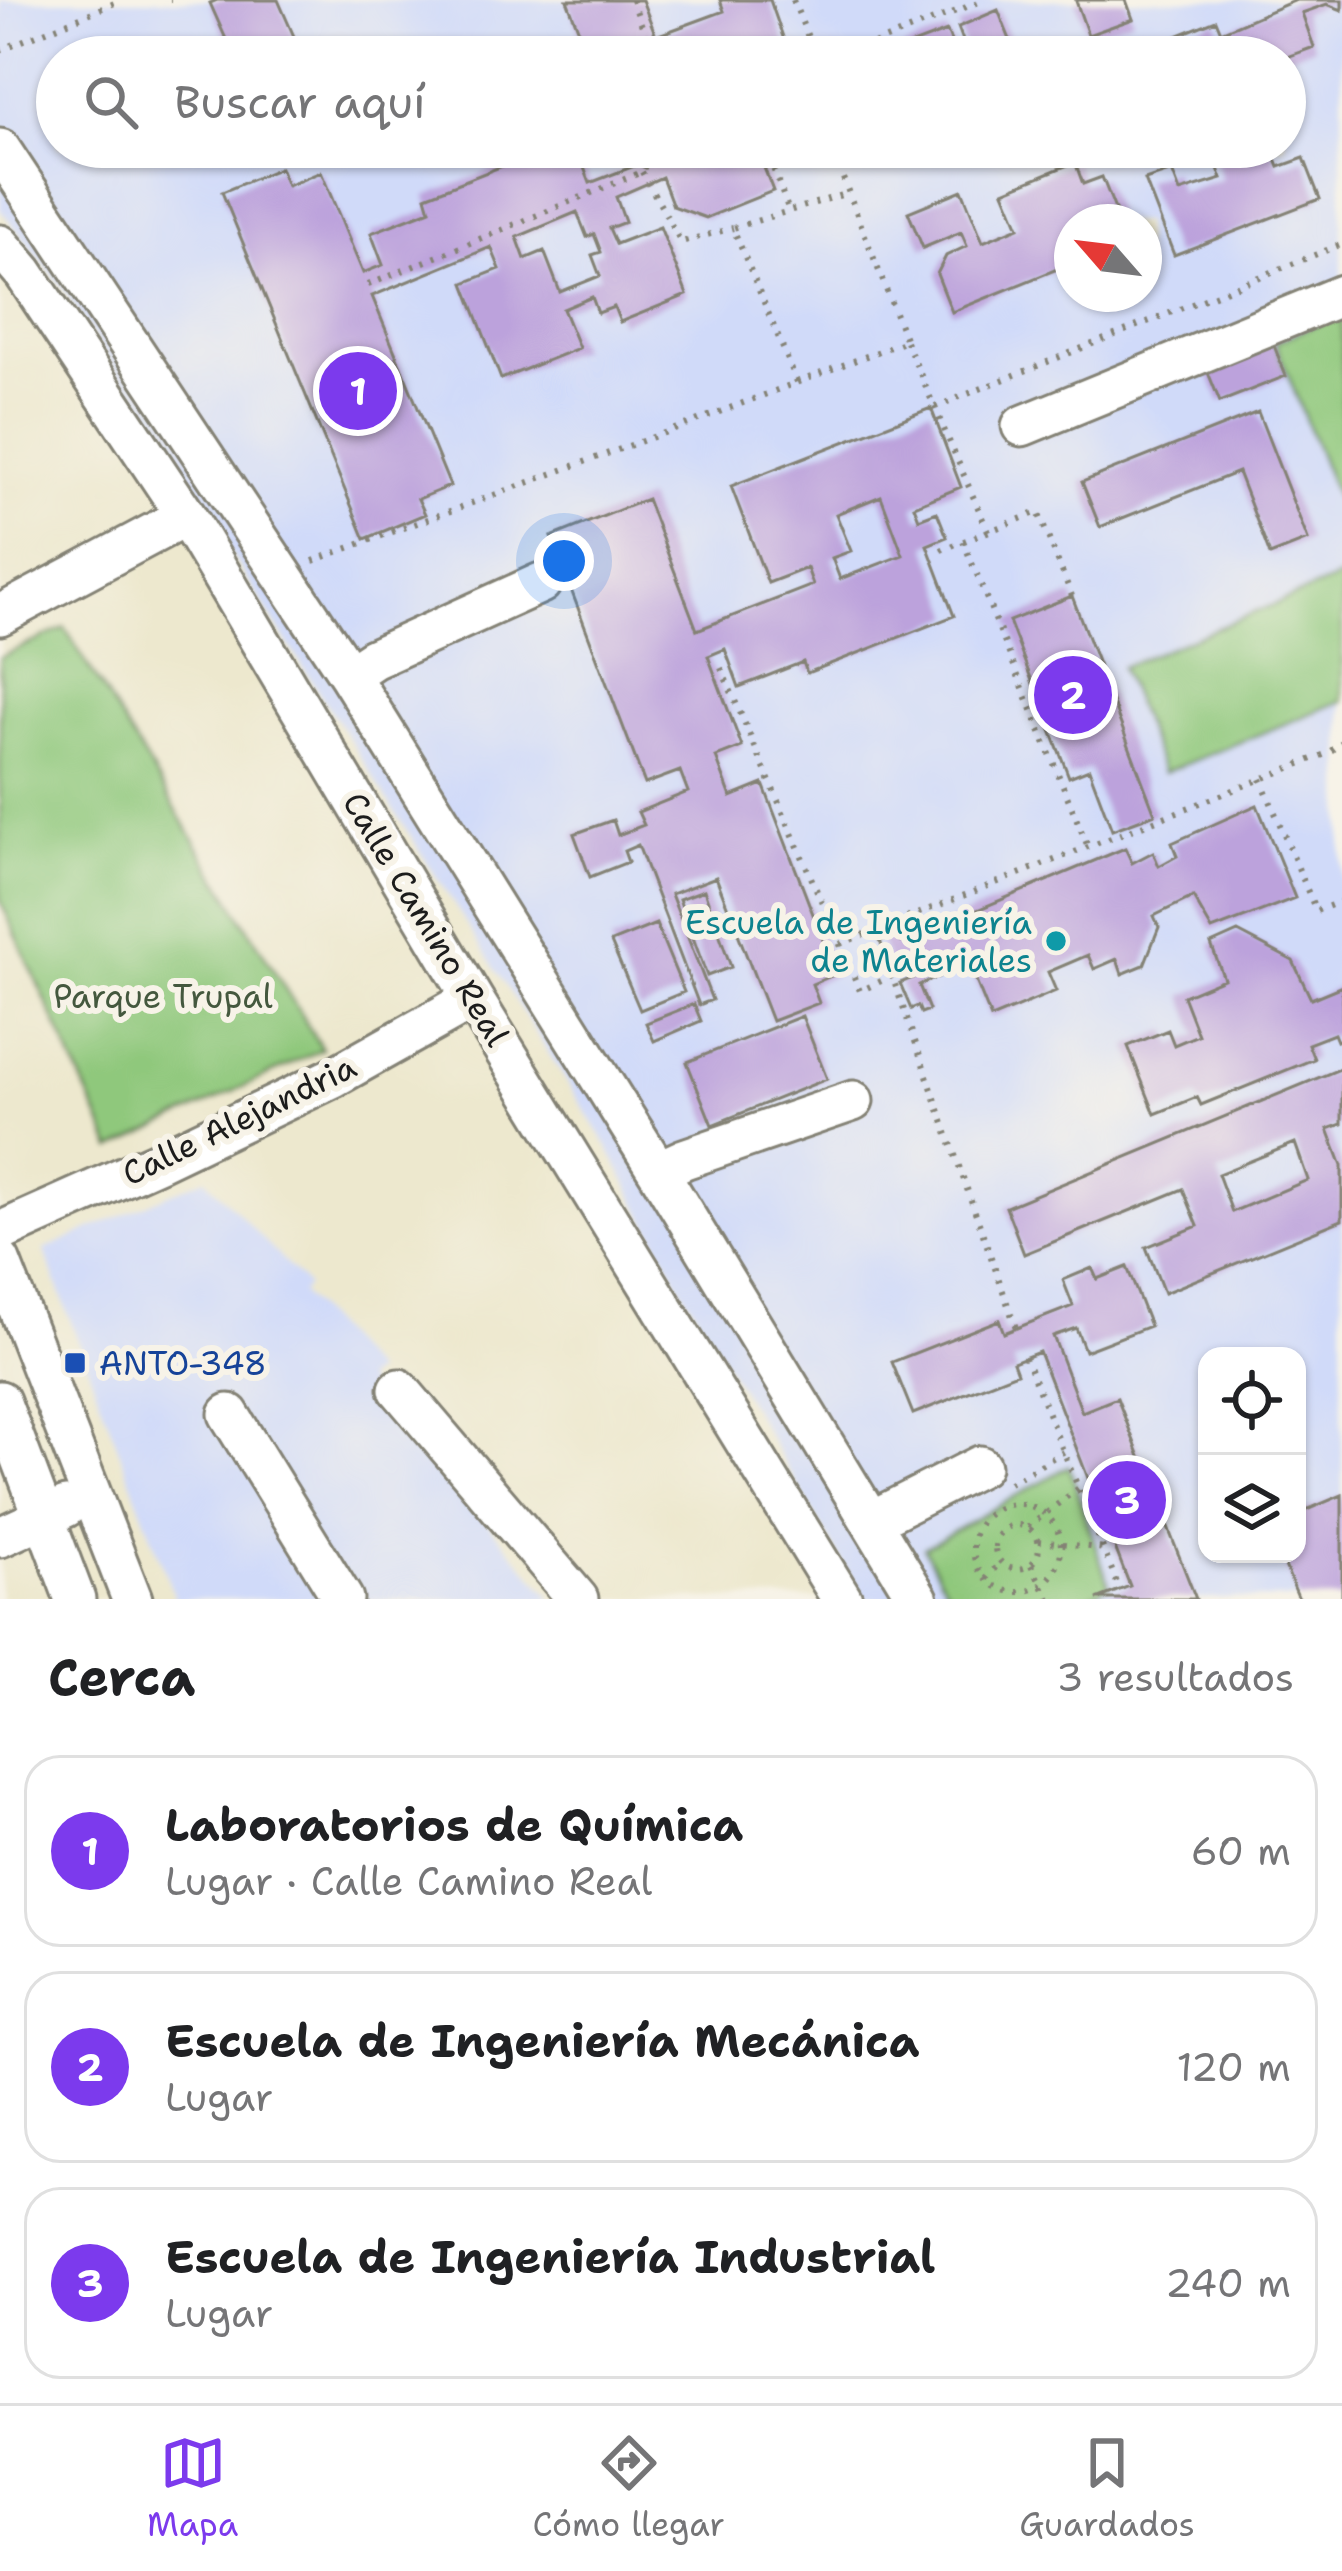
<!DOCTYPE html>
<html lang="es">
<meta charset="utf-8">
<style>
:root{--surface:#fff;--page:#f6f6f6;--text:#202124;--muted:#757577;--line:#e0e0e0;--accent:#7c3aed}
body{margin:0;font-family:"Shantell Sans",sans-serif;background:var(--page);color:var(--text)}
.controls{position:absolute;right:36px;bottom:36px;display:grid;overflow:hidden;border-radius:24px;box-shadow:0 3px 9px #0004}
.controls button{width:108px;height:108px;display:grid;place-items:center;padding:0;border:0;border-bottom:3px solid var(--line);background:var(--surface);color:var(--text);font:60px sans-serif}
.compass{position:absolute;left:1054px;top:204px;width:108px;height:108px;border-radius:50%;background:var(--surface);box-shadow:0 3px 9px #0004;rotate:298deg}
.you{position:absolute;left:564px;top:561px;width:42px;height:42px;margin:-30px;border:9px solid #fff;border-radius:50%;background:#1a73e8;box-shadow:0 0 0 18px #1a73e833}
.badge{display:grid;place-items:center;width:78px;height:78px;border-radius:50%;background:var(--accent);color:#fff;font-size:39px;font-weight:700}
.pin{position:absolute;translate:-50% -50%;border:6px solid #fff;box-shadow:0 3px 12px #0006}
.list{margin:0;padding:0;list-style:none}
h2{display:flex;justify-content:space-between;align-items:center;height:156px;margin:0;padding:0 48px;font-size:51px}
h2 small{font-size:39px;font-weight:400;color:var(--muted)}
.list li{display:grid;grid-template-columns:78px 1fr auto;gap:36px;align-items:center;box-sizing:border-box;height:192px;margin:0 24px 24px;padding:0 24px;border:3px solid var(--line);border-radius:36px}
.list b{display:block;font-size:45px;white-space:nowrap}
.list p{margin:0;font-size:39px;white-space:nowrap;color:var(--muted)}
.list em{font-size:39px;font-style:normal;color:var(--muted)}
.icon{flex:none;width:66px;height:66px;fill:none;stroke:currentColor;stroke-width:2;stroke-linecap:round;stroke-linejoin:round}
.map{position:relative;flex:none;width:1342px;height:1599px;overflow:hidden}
.search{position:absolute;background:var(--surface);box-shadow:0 3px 9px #0004;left:36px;right:36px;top:36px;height:132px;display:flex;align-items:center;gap:30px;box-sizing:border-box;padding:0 42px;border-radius:66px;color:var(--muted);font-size:45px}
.sheet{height:804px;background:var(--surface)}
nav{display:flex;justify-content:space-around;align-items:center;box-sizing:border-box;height:168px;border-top:3px solid var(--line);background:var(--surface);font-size:33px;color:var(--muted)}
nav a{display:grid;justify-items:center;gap:6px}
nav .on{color:var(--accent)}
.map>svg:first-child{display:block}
</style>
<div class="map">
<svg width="1342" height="1599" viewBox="0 0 1342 1599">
<rect width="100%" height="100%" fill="#f7f3e8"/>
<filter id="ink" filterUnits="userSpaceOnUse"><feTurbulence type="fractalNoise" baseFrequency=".00833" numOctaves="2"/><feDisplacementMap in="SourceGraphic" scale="24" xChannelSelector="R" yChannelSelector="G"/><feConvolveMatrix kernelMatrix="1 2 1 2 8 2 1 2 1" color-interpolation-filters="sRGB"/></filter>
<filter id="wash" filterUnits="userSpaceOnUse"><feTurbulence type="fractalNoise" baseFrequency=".004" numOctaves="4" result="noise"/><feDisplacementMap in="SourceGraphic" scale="48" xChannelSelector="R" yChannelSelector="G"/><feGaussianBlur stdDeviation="2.7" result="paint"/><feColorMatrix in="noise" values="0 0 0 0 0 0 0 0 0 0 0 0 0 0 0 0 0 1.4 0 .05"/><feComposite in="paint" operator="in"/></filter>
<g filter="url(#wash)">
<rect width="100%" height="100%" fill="#ede8ce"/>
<path fill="#d0daf9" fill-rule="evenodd" d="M0,0H1342V1599H864L679,1284L607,1145L62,288L0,209ZM57,57H1285V147H57ZM1072,222H1144V294H1072ZM1207,1356H1297V1554H1207Z
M205,1178L307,1286L301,1293L374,1373L364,1380L553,1599H175L44,1250Z"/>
<path fill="#8fc87c" stroke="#56724c" stroke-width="3" d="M1342,314V512L1275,342Z
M1342,577V701L1163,773L1121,667Z
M65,628L322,1049L113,1149L0,900V657Z
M1069,1466L1109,1586L1085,1599H951L924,1548Z"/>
<g id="blocks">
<path fill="#bca2dc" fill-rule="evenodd" d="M217,0H278L303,57H234L210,3Z
M567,0H642L656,36L724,11L720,0H770L790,57H712L706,40L688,47L691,57H589Z
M1079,0H1126L1133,19L1088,35L1076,1Z
M1296,0H1342V10L1327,4L1302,13L1314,47L1287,57H1184L1176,36L1216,20L1221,32Z
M998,10L1017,57H969L958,27Z
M947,31L957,57H906L902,48Z
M551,147H576L590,183L642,163L648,147H756L773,191L706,218L673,206L662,177L616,197L625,222L609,228L616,244L660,227L687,295L620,322L614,307L598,313L592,297L563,309L579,348L501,379L464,283L500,269L491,247L372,296L450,486L418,499L425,514L365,539L222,192L280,168L287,186L321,172L363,273L383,265L371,233L430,210L426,196ZM577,212L587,237L594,234L601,252L592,255L600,276L560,292L544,251L525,259L517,237Z
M1210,147H1271L1279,167L1304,158L1320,199L1174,255L1145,180L1172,171L1180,192L1222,179Z
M1075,162L1083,184L1102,177L1116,212L1094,222H1072V263L952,312L937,274L946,256L967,246L961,232L923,248L908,212L962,190L983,242L1019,227L1004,191Z
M1271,338L1286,376L1220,402L1205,365Z
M931,408L961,487L914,506L919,519L937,512L947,537L927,545L954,616L807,673L803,662L739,687L725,649L708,656L742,747L716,757L731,797L763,784L836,974L812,984L819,1003L772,1021L716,877L671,894L712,1000L699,1005L638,845L624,851L628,862L590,877L574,834L613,820L618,835L644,825L638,812L688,792L680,771L645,784L551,537L647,499L697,630L813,585L807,568L768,583L731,486ZM881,496L903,555L840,579L832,558L851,551L836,514Z
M1258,412L1308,540L1270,555L1238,472L1100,527L1082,482Z
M1072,596L1155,814L1112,830L1089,769L1069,777L1009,621Z
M1257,805L1295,898L1212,930L1193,897L1154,916L1159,927L1144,965L1122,974L1117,959L1094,969L1088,955L1048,972L1056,991L991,1018L969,964L919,985L929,1010L921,1013L918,1006L911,1009L900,983L913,978L905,957L889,963L880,941L898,934L901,942L1125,848L1132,863L1153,852L1159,866L1177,856L1172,843Z
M704,890L731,967L707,976L679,899Z
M656,924L684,992L640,1010L611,942Z
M1238,932L1293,961L1311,999L1342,986V1039L1337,1041L1334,1034L1308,1044L1314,1059L1201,1105L1197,1097L1155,1114L1128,1046L1168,1030L1174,1045L1198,1035L1183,996L1224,979L1211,944Z
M694,1004L701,1021L654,1041L646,1023Z
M802,1016L827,1079L712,1125L687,1062Z
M1342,1068V1124L1328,1129L1342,1166V1220L1164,1293L1146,1247L1198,1226L1183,1189L1024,1254L1006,1207ZM1295,1143L1308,1180L1232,1212L1218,1174Z
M1127,1267L1150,1326L1085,1351L1076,1328L1053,1336L1082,1412L1117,1398L1196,1599H1097L1130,1586L1039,1352L1013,1362L1017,1373L913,1414L892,1362L999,1320L1004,1333L1073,1306L1063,1280L1092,1268L1097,1279Z
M1342,1495V1599H1299L1280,1554H1297V1514Z"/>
</g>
</g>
<g filter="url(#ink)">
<use href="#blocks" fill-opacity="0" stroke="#848275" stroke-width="3"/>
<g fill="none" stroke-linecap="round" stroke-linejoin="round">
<g stroke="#848275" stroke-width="45">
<path id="minor" d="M0,149L349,675L658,1171L918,1599
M0,245L24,273L186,516L473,999L842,1599
M1022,426L1342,295
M0,615L186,516
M349,675L373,659L541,583
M658,1171L684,1159L853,1101
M0,1232L159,1161L332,1078L473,999
M0,1261L132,1599
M399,1389L578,1599
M0,1401L75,1599
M229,1414L343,1599
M871,1521L980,1466
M0,1537L66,1507"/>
</g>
<path stroke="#848275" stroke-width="6" stroke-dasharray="3 9" stroke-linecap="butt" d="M170,0H171
M632,0L654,57
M793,0L816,57
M0,50L122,0
M841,57L984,0
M765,147L789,211
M642,172L681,242L733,228
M368,285L642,172L654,147
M906,341L988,531
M797,382L733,228L848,193
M935,407L1342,244
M963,541L1088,847
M941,550L1038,512L1072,596
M313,561L664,433L906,341L831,147
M721,668L860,991L892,976L1016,1328
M1261,779L1316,911L1342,901
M840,944L1328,753L1342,742
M1025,1357L1120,1590
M1009,1483L1065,1451
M973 1548a44 44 0 1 1 88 0a44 44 0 1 1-88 0Z
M995 1547a22 22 0 1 1 44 0a22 22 0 1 1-44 0Z
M1028,1527L1080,1487
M1039,1541L1105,1549
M1031,1565L1049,1599
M986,1579L1000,1562"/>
<use href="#minor" stroke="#fff" stroke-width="39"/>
</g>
</g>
<circle fill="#0f9aa8" stroke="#f7f3e8" stroke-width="4.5" cx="1056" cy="941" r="12"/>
<rect fill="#1a4fb4" stroke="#f7f3e8" stroke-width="4.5" x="63" y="1351" width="24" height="24" rx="6"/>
<g text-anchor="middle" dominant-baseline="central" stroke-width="12" stroke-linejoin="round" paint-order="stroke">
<g font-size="33" fill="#1c1c1c" stroke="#f7f3e8">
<text transform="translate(426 919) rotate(59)">Calle Camino Real</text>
<text transform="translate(239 1120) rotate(-26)">Calle Alejandria</text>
</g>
<g font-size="33" fill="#0d838f" stroke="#f7f3e8" text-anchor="end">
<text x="1032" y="922">Escuela de Ingeniería<tspan x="1032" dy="38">de Materiales</tspan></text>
</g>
<g font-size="33" fill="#44583e" stroke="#f7f3e8">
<text x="163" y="996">Parque Trupal</text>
</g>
<g font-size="33" fill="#164399" stroke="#f7f3e8" text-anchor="start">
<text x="99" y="1363">ANTO-348</text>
</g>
</g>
</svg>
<div class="controls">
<button><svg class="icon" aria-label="locate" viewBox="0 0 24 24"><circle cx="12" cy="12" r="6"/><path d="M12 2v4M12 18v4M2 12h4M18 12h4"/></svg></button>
<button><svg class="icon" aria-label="layers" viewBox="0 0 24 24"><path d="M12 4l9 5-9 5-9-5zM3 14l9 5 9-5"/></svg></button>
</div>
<svg class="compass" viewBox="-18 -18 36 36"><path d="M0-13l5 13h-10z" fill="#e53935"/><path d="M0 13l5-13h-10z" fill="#757577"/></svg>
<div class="you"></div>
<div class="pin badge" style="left:358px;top:391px">1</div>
<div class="pin badge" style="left:1073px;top:695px">2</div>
<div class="pin badge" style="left:1127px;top:1500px">3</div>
<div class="search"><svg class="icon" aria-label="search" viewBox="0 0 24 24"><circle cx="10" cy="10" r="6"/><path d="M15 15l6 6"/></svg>Buscar aquí</div>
</div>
<section class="sheet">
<h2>Cerca<small>3 resultados</small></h2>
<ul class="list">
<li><span class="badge">1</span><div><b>Laboratorios de Química</b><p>Lugar · Calle Camino Real</p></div><em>60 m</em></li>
<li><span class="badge">2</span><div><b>Escuela de Ingeniería Mecánica</b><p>Lugar</p></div><em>120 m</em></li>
<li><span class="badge">3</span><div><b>Escuela de Ingeniería Industrial</b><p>Lugar</p></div><em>240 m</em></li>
</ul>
</section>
<nav>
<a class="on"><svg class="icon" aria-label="map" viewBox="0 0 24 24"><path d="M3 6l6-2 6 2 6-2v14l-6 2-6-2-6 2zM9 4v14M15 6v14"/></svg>Mapa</a>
<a><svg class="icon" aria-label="directions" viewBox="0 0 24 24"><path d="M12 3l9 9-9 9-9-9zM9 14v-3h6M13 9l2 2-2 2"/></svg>Cómo llegar</a>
<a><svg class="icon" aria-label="saved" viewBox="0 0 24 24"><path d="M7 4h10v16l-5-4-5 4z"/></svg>Guardados</a>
</nav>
